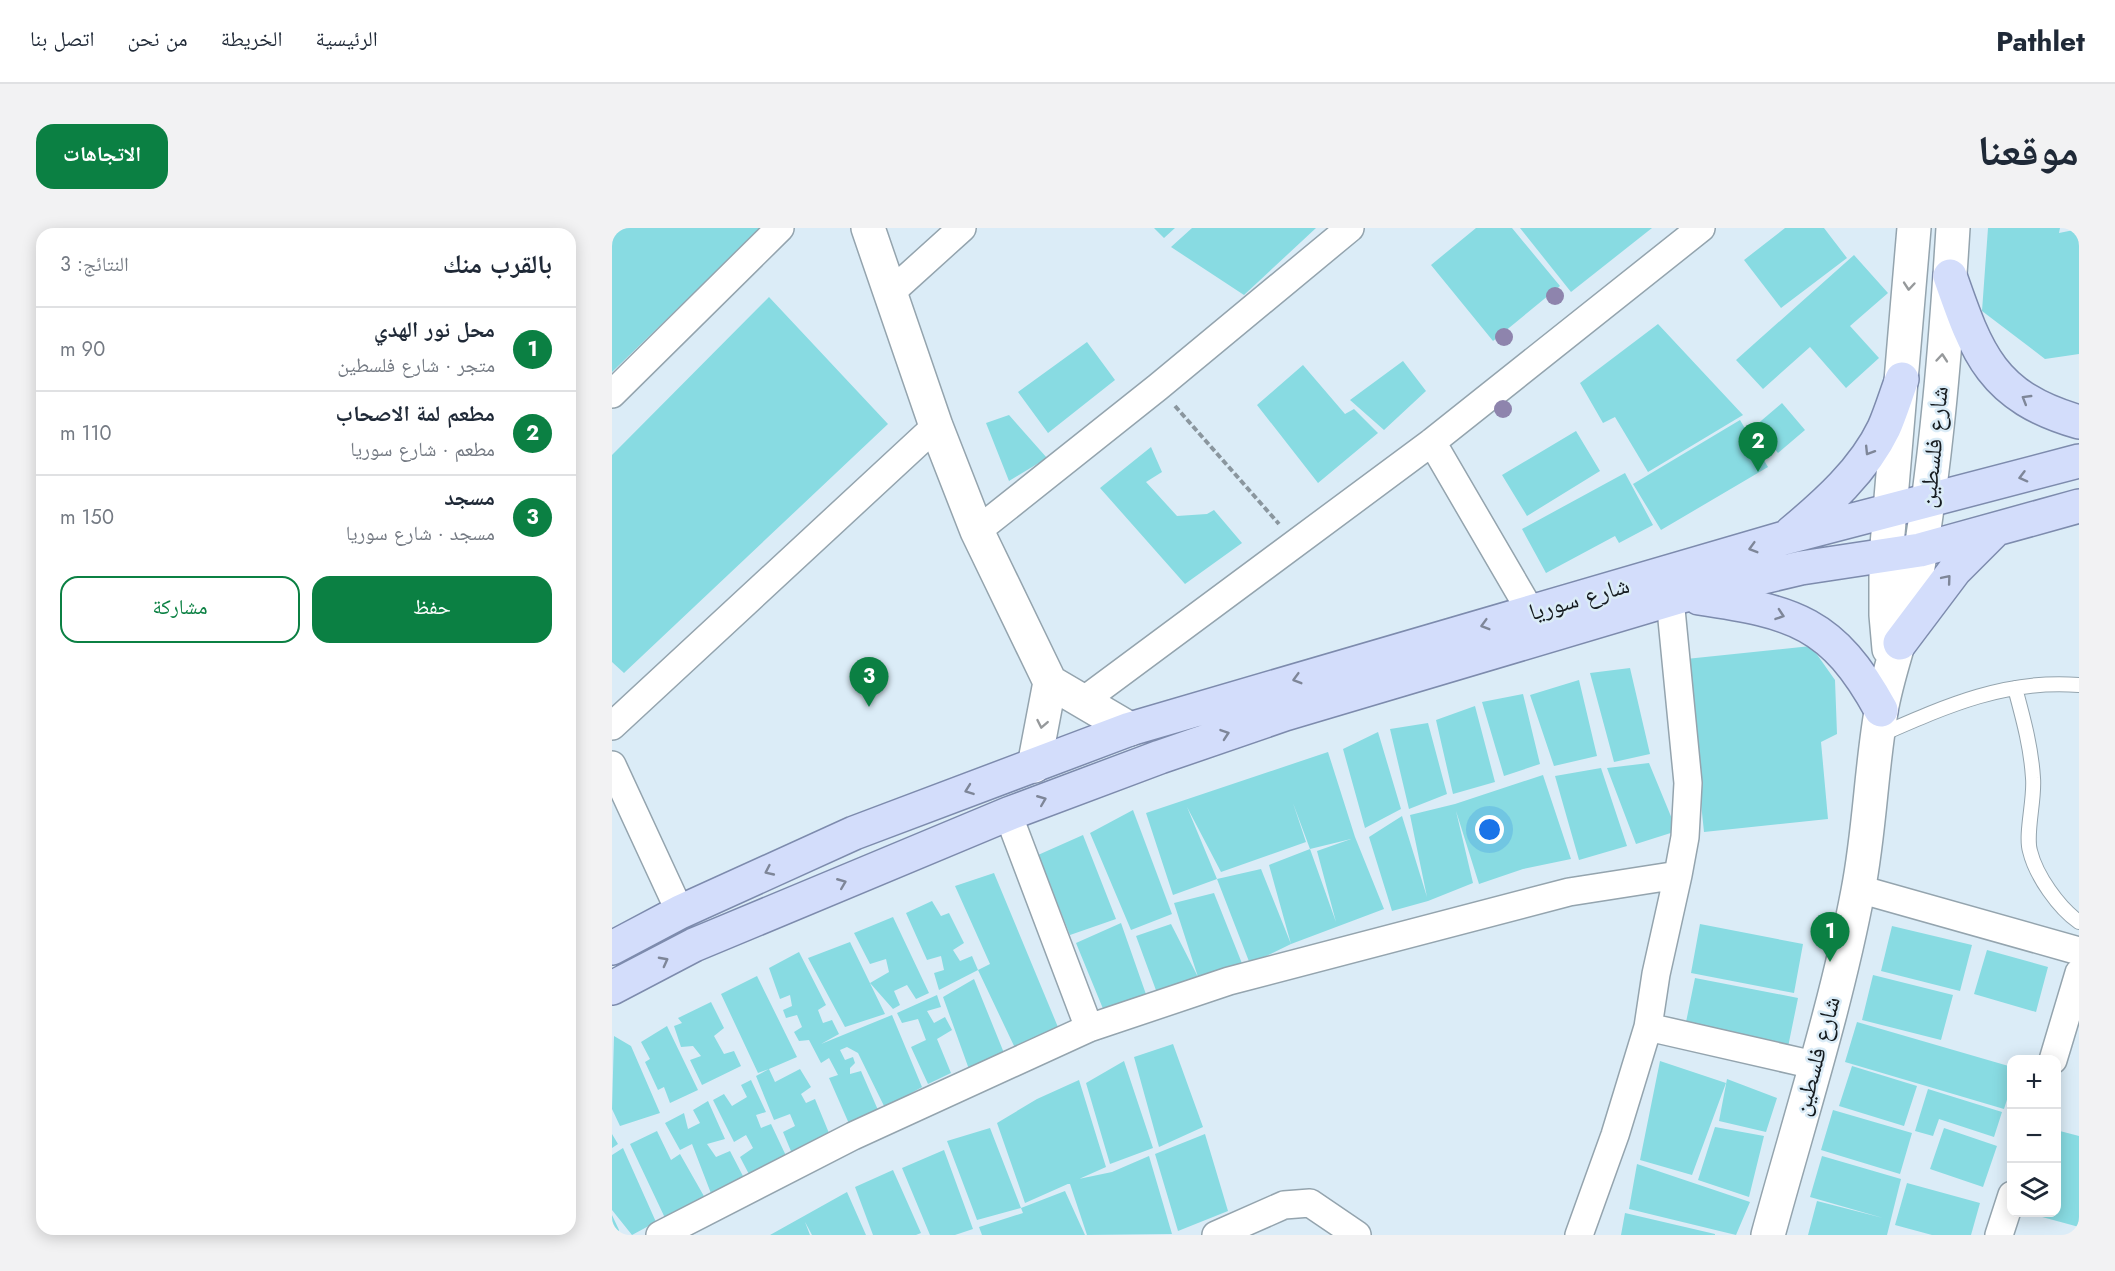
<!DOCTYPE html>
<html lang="ar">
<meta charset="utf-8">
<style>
:root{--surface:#fff;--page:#f2f2f3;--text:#1f2937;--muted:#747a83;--line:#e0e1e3;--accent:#0b8043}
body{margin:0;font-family:Jost,"Noto Naskh Arabic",sans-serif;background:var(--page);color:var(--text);direction:rtl}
.controls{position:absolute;right:18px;bottom:18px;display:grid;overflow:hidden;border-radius:12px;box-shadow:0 3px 15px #0003}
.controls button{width:54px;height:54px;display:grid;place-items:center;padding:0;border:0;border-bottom:2px solid var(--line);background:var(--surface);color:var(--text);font:30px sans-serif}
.you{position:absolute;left:878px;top:602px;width:21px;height:21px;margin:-15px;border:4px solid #fff;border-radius:50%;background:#1a73e8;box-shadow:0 0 0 9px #1a73e833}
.badge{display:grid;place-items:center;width:39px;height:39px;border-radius:50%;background:var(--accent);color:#fff;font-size:20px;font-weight:700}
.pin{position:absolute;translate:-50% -50px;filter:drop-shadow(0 2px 3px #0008)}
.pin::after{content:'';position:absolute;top:32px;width:21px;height:18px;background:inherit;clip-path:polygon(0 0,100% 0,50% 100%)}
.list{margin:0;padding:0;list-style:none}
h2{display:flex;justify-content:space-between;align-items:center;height:78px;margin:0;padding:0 24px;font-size:26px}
h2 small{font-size:20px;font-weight:400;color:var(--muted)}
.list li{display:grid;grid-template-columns:39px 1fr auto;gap:18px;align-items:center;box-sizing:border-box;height:84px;padding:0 24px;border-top:2px solid var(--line)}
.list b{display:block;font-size:22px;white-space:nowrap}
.list p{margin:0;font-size:20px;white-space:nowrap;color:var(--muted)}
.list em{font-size:20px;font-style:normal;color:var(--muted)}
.actions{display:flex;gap:12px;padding:18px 24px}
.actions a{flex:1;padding:14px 0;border:2px solid var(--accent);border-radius:18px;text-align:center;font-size:21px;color:var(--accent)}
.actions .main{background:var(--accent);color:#fff}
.icon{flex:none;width:33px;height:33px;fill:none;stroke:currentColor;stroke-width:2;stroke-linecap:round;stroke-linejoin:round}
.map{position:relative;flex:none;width:1467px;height:1007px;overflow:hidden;direction:ltr;border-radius:18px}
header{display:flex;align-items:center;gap:36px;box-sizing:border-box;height:84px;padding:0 30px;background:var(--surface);border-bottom:2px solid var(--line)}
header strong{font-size:28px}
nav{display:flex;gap:33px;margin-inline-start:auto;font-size:21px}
.intro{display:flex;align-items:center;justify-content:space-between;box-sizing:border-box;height:144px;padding:0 36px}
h1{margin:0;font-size:42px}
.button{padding:15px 27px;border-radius:18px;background:var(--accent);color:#fff;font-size:21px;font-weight:700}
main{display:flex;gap:36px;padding:0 36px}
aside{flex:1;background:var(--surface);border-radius:18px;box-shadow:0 3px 15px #0003}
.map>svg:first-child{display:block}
</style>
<header>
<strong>Pathlet</strong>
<nav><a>الرئيسية</a><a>الخريطة</a><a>من نحن</a><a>اتصل بنا</a></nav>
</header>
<div class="intro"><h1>موقعنا</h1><a class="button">الاتجاهات</a></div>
<main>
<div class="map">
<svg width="1467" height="1007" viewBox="0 0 1467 1007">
<rect width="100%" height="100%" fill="#dbecf7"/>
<path fill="#88dbe2" d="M0,0H149L0,144Z
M542,0H563L552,10Z
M580,0H704L632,67L559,19Z
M864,0H900L948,58L881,113L819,37Z
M908,0H1040L959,64Z
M1173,0H1212L1235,30L1169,80L1132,32Z
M1376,0H1448L1447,5L1467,1V126L1433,131L1370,83Z
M1242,27L1276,65L1238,98L1267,130L1234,160L1198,119L1151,161L1124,132Z
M157,69L276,196L12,445L0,434V227Z
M1046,96L1131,187L1036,244L1003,189L991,195L968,155Z
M475,114L503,152L436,205L406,164Z
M791,133L814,163L772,202L738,172Z
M691,137L733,186L742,181L766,205L706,255L645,177Z
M1170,175L1193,202L1166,225L1143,198Z
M397,187L435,230L397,253L374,195Z
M1128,192L1156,239L1049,302L1021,256Z
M964,203L988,243L915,288L890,247Z
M539,219L550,244L534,254L565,288L595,286L602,282L630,315L573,356L488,260Z
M1013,245L1041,297L1007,315L1003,308L934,345L910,301Z
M1199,418L1223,452L1225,506L1209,514L1216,591L1092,604L1074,431Z
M1018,440L1038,526L1002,534L978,445Z
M967,452L985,528L942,538L918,467Z
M911,466L928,536L892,548L870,474Z
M863,478L883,554L841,566L824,492Z
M816,495L835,566L797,581L778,501Z
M766,504L789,581L753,600L731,521Z
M716,524L743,609L772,681L679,716L657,637L698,621L724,694L705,623L739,611L698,621L681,575L694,614L609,644L575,579L605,651L561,667L534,585Z
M1037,535L1065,603L1024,616L995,540Z
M989,540L1015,618L967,632L943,548Z
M931,547L959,631L911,641L867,656L844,583L861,655L816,673L780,683L757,609L790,588L815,669L798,587L843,576Z
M521,582L560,686L519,702L478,605Z
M471,607L504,691L458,707L426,627Z
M649,641L679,716L638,736L605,651Z
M382,645L448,804L403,820L366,742L378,736L343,658Z
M602,665L631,738L586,749L562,675Z
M320,673L329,688L337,685L352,715L341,722L348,733L360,728L366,742L327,762L322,745L332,742L329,728L315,732L294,685Z
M281,689L317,765L304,771L295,757L282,763L288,777L281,781L258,755L277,744L274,731L258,736L242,705Z
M509,695L536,772L494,788L464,715Z
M559,696L586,749L545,765L524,708Z
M1088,696L1191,716L1182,765L1079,745Z
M1280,698L1360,717L1348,763L1269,743Z
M238,714L273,786L233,799L196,730Z
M1375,722L1436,739L1424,784L1362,766Z
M187,724L214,777L206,782L211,795L220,792L227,806L209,816L280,787L310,859L273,880L246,825L235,819L228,822L233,832L241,829L243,835L238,840V846L249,843L266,882L238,898L217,850L226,847L217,830L209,835L197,812L187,813L182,804L190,799L185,787L174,790L171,782L180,778L178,767L168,771L157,740Z
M1261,747L1341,767L1329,812L1250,792Z
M145,748L185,829L157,841L163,854L188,841L199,859L189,866L194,875L203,871L219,910L181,928L171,904L183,898L178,886L162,892L144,848L157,841L146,845L109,766Z
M1083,750L1186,770L1176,819L1073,799Z
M362,751L392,825L358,844L331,769Z
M325,767L329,779L315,783L322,795L333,789L340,802L325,811L339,845L316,856L299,819L314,812L306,791L290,795L285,785Z
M99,774L112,800L102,808L112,826L122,823L129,838L90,857L78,832L89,828L81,818L69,819L62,798L70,795L66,790Z
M1245,794L1400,839V856L1392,881L1233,834Z
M55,798L86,862L58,875L52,859L46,862L33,834L38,831L29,814Z
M2,808L19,818L48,885L8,898L0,881Z
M561,816L591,899L547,919L522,829Z
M512,833L541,920L498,936L474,855Z
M1048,833L1114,855L1080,947L1028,932Z
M1240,838L1305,858L1292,898L1227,878Z
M1115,851L1165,870L1154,904L1107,893Z
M139,852L154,884L144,887L149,900L159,896L176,932L139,950L128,929L141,920L134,907L122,914L101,872L112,866L120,878L135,869L129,857Z
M467,852L494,939L413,975L385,895L425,871Z
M1316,861L1390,884L1382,909L1327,891L1321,908L1303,903Z
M96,873L113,911L95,916L104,929L118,923L132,950L100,968L80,916L68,922L53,895L72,885L76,901L88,895L81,882Z
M1221,882L1300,905L1288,946L1209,922Z
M1103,899L1152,908L1137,969L1086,952Z
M378,900L409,980L365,992L335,913Z
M1332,900L1385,918L1371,959L1318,941Z
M1444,902L1467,908V999L1415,985L1444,984Z
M45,903L59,932L68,926L93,970L53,990L18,916Z
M0,906L6,916L0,920Z
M593,906L616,983L566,1003L543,926Z
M11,920L44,994L20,1007L0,982V927Z
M332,922L361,1001L343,1007H318L290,940Z
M537,928L560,1006L475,1007L457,953L500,944Z
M1210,928L1289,951L1275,1007H1196L1205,973L1271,990L1198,969Z
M1025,936L1138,974L1124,1007L1017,981Z
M281,942L309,1005L304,1007H261L243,959Z
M1295,955L1368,975L1359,1007H1320L1283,997Z
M453,963L473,1007H370L367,999L411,985L409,980Z
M235,964L254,1007H200L193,994L198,1007H158Z
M1013,985L1103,1006V1007H1009Z
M0,987L7,1002L6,1007H0Z"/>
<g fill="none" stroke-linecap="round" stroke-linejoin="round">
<g stroke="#94a4ae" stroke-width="16">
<path id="lane" d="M1403,460C1411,490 1419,518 1421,550C1423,571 1413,606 1418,623C1424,648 1447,680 1467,694
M1268,507C1334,478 1394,451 1467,457"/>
</g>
<g stroke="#94a4ae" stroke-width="30">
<path id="street" d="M277,66L350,0
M0,166L168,0
M820,214L919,384
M365,303L546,159L738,0
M1058,371L1076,555L1073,609L1066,647
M471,473L820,214L1089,0
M0,498L324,198
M0,537L68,684
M396,586L477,800
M1247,661L1467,723
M1036,799L1202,837
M1441,832L1467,745
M48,1007L241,908L477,800L617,753L957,664L1066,647L1044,746L1036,799L1003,907L967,1007
M604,1007L672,977L698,975L745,1007
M1387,1007L1400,967"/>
</g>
<g stroke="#94a4ae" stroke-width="36">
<path id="secondary" d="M256,0L324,198L365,303L438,454L518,501
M1277,421L1274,387V329L1302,0
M422,538L438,454
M1156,1007C1187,893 1224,779 1246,663C1258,602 1259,539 1270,478C1279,431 1298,387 1306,339C1325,227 1334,113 1341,0"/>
</g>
<g stroke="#7d8bad" stroke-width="36">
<path id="primary" d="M1338,48C1365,126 1380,169 1467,194
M1179,305C1214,276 1252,242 1272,200C1279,184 1284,167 1290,151
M1087,370C1182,384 1221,394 1269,482
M1288,415L1343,342L1381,304
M0,720L68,684L242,605L518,501L1172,310L1467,233
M0,760L82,717L396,586L548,529L673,486L1070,368L1189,340L1308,322L1467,278"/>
</g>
<path stroke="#8a969e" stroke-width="4" stroke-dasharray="6 3" stroke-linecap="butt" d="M563,178L667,296"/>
<use href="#lane" stroke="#fff" stroke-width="14"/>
<use href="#street" stroke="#fff" stroke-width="27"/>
<use href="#secondary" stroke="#fff" stroke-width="33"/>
<use href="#primary" stroke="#d3ddfb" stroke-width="33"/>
</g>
<g fill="#8e84ad">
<circle cx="943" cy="68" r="9"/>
<circle cx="892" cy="109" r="9"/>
<circle cx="891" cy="181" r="9"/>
</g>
<defs><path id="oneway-chevron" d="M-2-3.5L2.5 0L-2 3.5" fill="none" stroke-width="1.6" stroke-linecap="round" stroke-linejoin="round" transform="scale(1.5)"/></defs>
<g stroke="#96999b">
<use href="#oneway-chevron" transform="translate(1297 58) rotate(95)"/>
<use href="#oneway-chevron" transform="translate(1330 130) rotate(-85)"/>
<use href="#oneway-chevron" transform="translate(430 496) rotate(101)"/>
</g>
<g stroke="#7e8698">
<use href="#oneway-chevron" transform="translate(1414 171) rotate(-149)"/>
<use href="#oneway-chevron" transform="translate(1257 223) rotate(122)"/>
<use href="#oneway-chevron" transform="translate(1411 249) rotate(165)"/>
<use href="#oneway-chevron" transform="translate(1141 320) rotate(164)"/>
<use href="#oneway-chevron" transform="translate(1335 351) rotate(-50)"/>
<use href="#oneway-chevron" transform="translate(1168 387) rotate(19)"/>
<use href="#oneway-chevron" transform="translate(873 397) rotate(164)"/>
<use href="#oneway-chevron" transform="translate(685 451) rotate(164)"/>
<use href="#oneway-chevron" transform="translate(613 506) rotate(-19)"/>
<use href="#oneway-chevron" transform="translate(357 562) rotate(160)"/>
<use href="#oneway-chevron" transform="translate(430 572) rotate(-22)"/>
<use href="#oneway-chevron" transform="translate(157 643) rotate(155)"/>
<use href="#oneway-chevron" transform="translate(230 655) rotate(-22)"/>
<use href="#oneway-chevron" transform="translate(52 733) rotate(-28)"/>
</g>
<g text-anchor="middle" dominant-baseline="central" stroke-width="5" stroke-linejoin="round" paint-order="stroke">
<g font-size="24" fill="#161c20" stroke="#dbecf7">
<text transform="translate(1321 219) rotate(-84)">شارع فلسطين</text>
<text transform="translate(967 370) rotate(-16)">شارع سوريا</text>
<text transform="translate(1204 828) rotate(-75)">شارع فلسطين</text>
</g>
</g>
</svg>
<div class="controls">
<button>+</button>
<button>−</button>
<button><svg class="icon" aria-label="layers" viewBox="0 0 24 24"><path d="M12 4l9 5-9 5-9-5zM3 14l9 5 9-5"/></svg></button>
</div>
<div class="you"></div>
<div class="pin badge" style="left:1218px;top:734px">1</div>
<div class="pin badge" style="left:1146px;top:244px">2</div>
<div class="pin badge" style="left:257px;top:479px">3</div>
</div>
<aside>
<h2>بالقرب منك<small>النتائج: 3</small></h2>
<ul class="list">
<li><span class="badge">1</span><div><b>محل نور الهدي</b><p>متجر · شارع فلسطين</p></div><em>90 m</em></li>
<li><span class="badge">2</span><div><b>مطعم لمة الاصحاب</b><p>مطعم · شارع سوريا</p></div><em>110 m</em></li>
<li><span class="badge">3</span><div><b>مسجد</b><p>مسجد · شارع سوريا</p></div><em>150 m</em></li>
</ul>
<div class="actions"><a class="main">حفظ</a><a>مشاركة</a></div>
</aside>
</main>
